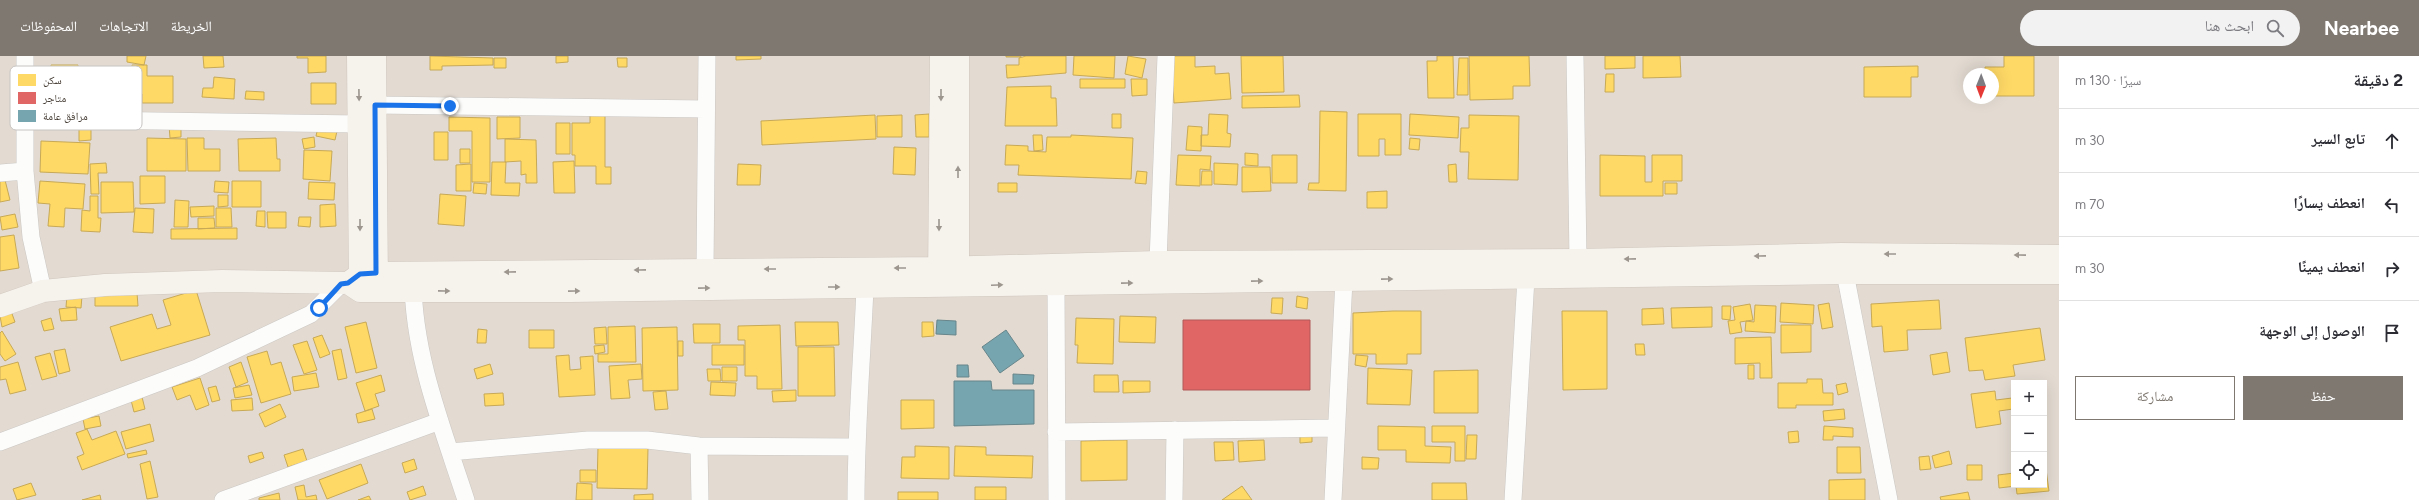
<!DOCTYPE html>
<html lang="ar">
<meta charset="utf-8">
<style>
:root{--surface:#fff;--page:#f2f2f3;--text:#2b2b33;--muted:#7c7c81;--line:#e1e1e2;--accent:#7f7871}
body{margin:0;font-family:Figtree,"Noto Naskh Arabic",sans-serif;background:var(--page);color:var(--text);direction:rtl}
.controls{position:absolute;right:12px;bottom:12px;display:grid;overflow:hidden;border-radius:0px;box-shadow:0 4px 16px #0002}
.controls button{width:36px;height:36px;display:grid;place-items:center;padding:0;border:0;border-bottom:1px solid var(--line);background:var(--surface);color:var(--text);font:20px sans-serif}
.compass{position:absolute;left:1963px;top:12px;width:36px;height:36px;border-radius:50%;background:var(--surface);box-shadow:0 4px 16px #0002;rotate:181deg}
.stop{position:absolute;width:12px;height:12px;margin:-9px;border:3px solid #1a73e8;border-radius:50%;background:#fff}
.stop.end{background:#1a73e8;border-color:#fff;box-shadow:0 1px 4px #0008}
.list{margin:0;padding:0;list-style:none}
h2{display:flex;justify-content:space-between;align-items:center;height:52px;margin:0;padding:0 16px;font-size:17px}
h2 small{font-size:13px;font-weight:400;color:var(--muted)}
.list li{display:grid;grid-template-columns:26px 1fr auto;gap:12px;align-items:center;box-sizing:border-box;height:64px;padding:0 16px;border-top:1px solid var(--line)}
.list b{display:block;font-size:15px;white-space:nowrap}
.list em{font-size:13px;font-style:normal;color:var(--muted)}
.actions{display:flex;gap:8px;padding:12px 16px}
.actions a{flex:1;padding:9px 0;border:1px solid var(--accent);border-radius:0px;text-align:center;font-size:14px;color:var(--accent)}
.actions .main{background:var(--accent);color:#fff}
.icon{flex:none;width:22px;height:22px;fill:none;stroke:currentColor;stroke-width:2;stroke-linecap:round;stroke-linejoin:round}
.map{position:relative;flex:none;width:2059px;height:444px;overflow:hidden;direction:ltr}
header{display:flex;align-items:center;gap:24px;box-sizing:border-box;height:56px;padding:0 20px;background:var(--accent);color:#fff}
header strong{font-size:19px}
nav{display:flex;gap:22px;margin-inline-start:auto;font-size:14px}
.search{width:280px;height:36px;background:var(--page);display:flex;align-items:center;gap:10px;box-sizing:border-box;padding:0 14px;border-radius:22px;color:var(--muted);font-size:15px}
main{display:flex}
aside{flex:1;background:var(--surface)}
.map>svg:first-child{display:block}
</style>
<header>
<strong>Nearbee</strong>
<div class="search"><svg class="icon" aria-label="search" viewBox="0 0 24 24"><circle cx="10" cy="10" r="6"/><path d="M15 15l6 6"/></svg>ابحث هنا</div>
<nav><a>الخريطة</a><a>الاتجاهات</a><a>المحفوظات</a></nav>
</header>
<main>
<aside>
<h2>2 دقيقة<small>سيرًا · 130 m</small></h2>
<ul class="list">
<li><svg class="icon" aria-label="ahead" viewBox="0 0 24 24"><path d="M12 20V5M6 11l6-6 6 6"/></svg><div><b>تابع السير</b></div><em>30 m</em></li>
<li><svg class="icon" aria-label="left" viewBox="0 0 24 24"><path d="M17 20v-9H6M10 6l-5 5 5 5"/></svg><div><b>انعطف يسارًا</b></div><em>70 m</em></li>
<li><svg class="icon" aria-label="right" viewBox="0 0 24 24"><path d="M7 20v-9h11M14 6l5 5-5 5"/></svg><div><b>انعطف يمينًا</b></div><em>30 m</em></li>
<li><svg class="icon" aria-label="arrive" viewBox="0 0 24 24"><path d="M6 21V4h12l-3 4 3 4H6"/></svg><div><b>الوصول إلى الوجهة</b></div></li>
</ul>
<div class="actions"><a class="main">حفظ</a><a>مشاركة</a></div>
</aside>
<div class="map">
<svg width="2059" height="444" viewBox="0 0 2059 444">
<rect width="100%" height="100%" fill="#eeeae6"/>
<path fill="#e3dbd2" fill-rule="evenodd" d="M0,0H2059V444H0ZM1969,18H1993V42H1969ZM2014,327H2044V429H2014Z"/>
<path fill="#ffd966" stroke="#c7a956" d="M127,0H146L144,9L127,6Z
M203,0H223L224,11L204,12Z
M297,0H326V16L308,17V2H297Z
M430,0L493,2V9L442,10V14H430Z
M556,0H568V6L556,7Z
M736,0H761V3L736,4Z
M1006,0H1021V1H1006Z
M1026,0H1066V17L1007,22L1006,9H1019V2Z
M1074,0H1115L1114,22L1073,19Z
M1128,0L1146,3L1142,22L1125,18Z
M1171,0H1195V11L1215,10V18L1229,17L1231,43L1174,47Z
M1241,0H1283L1284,36L1242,37Z
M1437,0H1453L1454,42H1428L1427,5H1437Z
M1469,0H1529L1530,30H1513V43L1470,44Z
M1605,0H1635V12L1605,13Z
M1643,0H1680L1681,21L1643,22Z
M2004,0H2034V40H1993V18H1985V11H2004Z
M494,2H506V12H494Z
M617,2H627V11H618Z
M1459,2H1468V39H1457Z
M51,9H78V26H51Z
M132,9H147V20H173V47H142V38H132Z
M1918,10V21H1911V41H1864V11Z
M1606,18H1614V36H1605Z
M214,21L235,23L234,43L202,41L203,32H213Z
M1080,23H1125V32H1080Z
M1131,23H1147V39L1132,40Z
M311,27H336V48H311Z
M1051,30V42H1056L1057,70H1005L1007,31Z
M246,35L264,36V44L245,43Z
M1299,39L1300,51L1242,52V40Z
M1320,55L1347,56L1346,135L1308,134L1309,127H1319Z
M590,58L605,59V111H611V128H596V110H575V99H572V67H590Z
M929,58V81H916L915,59Z
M1112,58H1121V72H1112Z
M1209,58L1228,59L1227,77L1231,78L1230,91L1201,90V79H1208Z
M1358,58H1401V99H1385V83H1379V100H1358Z
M1410,58L1459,61L1458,82L1409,79Z
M875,59L876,83L762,89L761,65Z
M902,59V81H877V60Z
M1469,59L1519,60L1518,124L1468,123L1469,96H1460L1461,72H1469Z
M449,61L490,62V126H472V75H449Z
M497,61H520V82L497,83Z
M91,65V84L79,85V66Z
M556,67H570V98H556Z
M181,68V81L170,82L169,69Z
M1188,70L1202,71L1201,95L1186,94Z
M318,71L337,75L335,84L316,80Z
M434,76H448V104H434Z
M1033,79H1042L1043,94L1034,95Z
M1071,79L1133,82L1131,123L1018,119L1019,109H1005L1006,89L1028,90V95L1046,96L1047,81H1071Z
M314,81L315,91L304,93L302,83Z
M147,82L186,83V115H147Z
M187,82H204V93H220V115H188Z
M276,82L277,103H280V115H239L238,83Z
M1410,82L1420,83L1419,94L1409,93Z
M505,83L536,84L537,127H526V118L521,119V105L505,106Z
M41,85L90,87L88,118L40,116Z
M894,91L916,92L915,119L893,118Z
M460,93H470V107H460Z
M304,94L332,95L330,125L303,123Z
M1245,97L1258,98V110L1245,109Z
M1178,99L1211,100L1210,114L1200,113V130L1176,129Z
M1272,99H1297V127H1272Z
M1600,99L1645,100V126H1652V99H1682V125H1663V140H1600Z
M574,105L575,137H554L553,106Z
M492,106H506L505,127H520L519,140L491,139Z
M106,107L107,117H98L99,138H91L90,108Z
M1214,107L1238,108L1237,129L1214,128Z
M471,108V135H456V109Z
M738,108L761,109L760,129H737Z
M1456,108L1457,126H1449L1448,109Z
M1242,111H1270L1271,135L1242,136Z
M1137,115L1147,116L1146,128L1135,127Z
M1202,115H1212V129H1201Z
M140,120H165V147L140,148Z
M5,124L10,144L0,146V125Z
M40,125L85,128L83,153L65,152L64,171L48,170L50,148L38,147Z
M215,125L229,126L228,137L214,136Z
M232,125H261V151H232Z
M101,126H133L134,156L101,157Z
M309,126L335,127L334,144L308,143Z
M474,127L487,128L486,138L473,137Z
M998,127H1017V136H998Z
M1665,127H1677V138H1665Z
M1387,135V152H1367V136Z
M440,138L466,140L464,170L438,168Z
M218,139H228V150L218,151Z
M90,140H98V162H101L100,176L81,175L82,154L90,155Z
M175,144L189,145L188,171H174Z
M335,148L336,170L320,171V149Z
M214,150V160L191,161L190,151Z
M135,152L154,153L153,177L133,176Z
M216,152H231L232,171H216Z
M257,155H265V171L256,170Z
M267,156H286V172H268Z
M15,158L18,171L2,174L0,161Z
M299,161H311L310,171L298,170Z
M198,162H214L215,172L198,173Z
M237,172V183H171V173Z
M14,179L19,212L0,215V181Z
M196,234L210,279L121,305L110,271L152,258L157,273L171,269L163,244Z
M137,237L138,250H95V238Z
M67,239L82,240L81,252L66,251Z
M1297,240L1308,242L1307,253L1296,251Z
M1272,242H1283L1282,258L1271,257Z
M1939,244L1941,273L1907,274L1908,294L1884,296L1882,270L1872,271L1871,248Z
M1781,247L1814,249L1813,268L1780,266Z
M1829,247L1833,271L1822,273L1818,249Z
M1750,248L1753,264L1740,266L1742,276L1730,278L1728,265L1735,264L1733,251Z
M1755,249L1776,250L1775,277L1745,275L1746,265L1754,266Z
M1722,250H1731L1730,264L1722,263Z
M76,251L77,264L61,265L59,253Z
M1712,251V271L1672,272L1671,252Z
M1663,252L1664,268L1642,269V253Z
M11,255L15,266L2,271L0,260Z
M1393,255H1421V298H1407V308H1376V298H1353V257Z
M1562,255H1607V333L1563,334Z
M1120,260L1156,261L1155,287L1119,286Z
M51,262L54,273L44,275L41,265Z
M1076,262L1114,263L1113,308L1077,307L1078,289H1075Z
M366,266L377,312L356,317L345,271Z
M795,266H838L839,289L796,290Z
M922,266H933L934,280L922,281Z
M693,268H720V287H694Z
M780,269L782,333H757V320H745V284H738V270Z
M1781,269H1811V296L1781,297Z
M635,270L636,306H598V298H608V271Z
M606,271L607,288H595L594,272Z
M677,271L678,334L643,335L642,272Z
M2040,272L2045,304L2013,309L2015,320L1985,324L1983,314L1969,315L1965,282Z
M478,273L487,274L486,287H477Z
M529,274H554V292H529Z
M2,275L16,298L5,305L0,298V277Z
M322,279L330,298L320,302L313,282Z
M1771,281L1772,322H1760V307L1735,308V282Z
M307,285L317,314L304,318L293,289Z
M678,285H683V300H678Z
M1635,288H1644L1645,299H1636Z
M604,289L605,296L595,298L594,290Z
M712,289H744V309H712Z
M798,291H834L835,340H798Z
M65,293L70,315L59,318L54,295Z
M341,293L347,322L338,324L332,295Z
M267,295L271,309L281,306L291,338L261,347L247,301Z
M1947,296L1950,316L1933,319L1930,299Z
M50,297L57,320L42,324L35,301Z
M569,299L570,314L581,313L580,301L593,300L595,339L559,341L556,300Z
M1356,299L1368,300L1366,311L1355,309Z
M18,306L26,334L10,338L6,323L0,324V311Z
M241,306L248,326L236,331L229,311Z
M490,308L493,318L477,323L474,313Z
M641,308L642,323L628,324L630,342L611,343L609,310Z
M1748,309H1754V323H1748Z
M722,311H737V325H722Z
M1368,312L1412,314L1410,349L1367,348Z
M707,313H720L721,325H708Z
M1478,314V357H1434V315Z
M316,317L319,331L294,335L292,321Z
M381,319L385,335L375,338L379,350L365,355L356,327Z
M1094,319H1118L1119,336H1094Z
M200,322L209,349L196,354L190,339L177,344L172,331Z
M1807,323H1822L1823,337H1833V349H1796V352H1778V327H1807Z
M1123,325H1150V336L1123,337Z
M711,326L736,327L735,340L710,339Z
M1846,327L1848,336L1838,339L1836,329Z
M249,329L252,339L235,342L233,332Z
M216,330L220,344L212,346L208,332Z
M796,334V345L773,346L772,335Z
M666,335L668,353L655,354L653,336Z
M1995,335L1996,344L2012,342L2013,353L1999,355L2001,368L1976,372L1971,338Z
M503,337L504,349L485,350L484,338Z
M142,341L145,353L134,356L131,344Z
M252,342L253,354L232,355L231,344Z
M901,344H934V372L901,373Z
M280,348L286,361L265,371L259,358Z
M372,353L375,363L358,367L356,358Z
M1844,353L1845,363L1824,365L1823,355Z
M99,360L101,370L85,373L83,363Z
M150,368L154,385L126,393L121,376Z
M1378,370L1425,371V390L1451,391L1450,407L1406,406V394H1378Z
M1432,370H1465V405H1455V386H1432Z
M1824,370L1853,372V381L1833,380V384H1823Z
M1300,371H1312V386L1300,387Z
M87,373L92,384L116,375L125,398L82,414L77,401L84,398L76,377Z
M1798,375L1799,386L1789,387L1788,376Z
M1467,379H1477L1476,403H1466Z
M1127,384V424L1081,425V385Z
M1264,384L1265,404L1239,406L1238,385Z
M1214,386H1233L1234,404L1215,405Z
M915,390L949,391V423L901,422L902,401H915Z
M955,390L986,391V399L1033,400L1032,422L954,420Z
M598,391L648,392L647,433L597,432Z
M1837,391H1860L1861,417H1837Z
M303,393L307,405L288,411L284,399Z
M146,394L147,398L128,402L127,398Z
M1949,395L1952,408L1935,412L1932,400Z
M262,396L264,402L250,407L248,400Z
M1929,400L1931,413L1920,414L1919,401Z
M1362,401L1379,402L1378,413H1362Z
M414,403L417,413L405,417L402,407Z
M150,405L158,441L147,443L140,408Z
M361,408L368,427L327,443L319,424Z
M1967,409H1982V424H1967Z
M2046,413L2049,435L2017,438L2016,430L1999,432L1998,419L2014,417V429H2044V414Z
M580,414H596V426H580Z
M1865,423V444H1829V424Z
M31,427L36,439L17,444L13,433Z
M577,427L592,428V444H576Z
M1432,427H1466L1467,444H1432Z
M304,429L306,441L316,439L317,444H298L295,431Z
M423,430L426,439L410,444L407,436Z
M1242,430L1252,444H1222Z
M975,431H1006V444H975Z
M898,436H938V444H898Z
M1968,436L1970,444H1941L1940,441Z
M279,437L280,444H259V442Z
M653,438V444H634V439Z
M100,439L101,444H82Z
M369,440L371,444H358Z"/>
<path fill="#e06666" stroke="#b15956" d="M1183,264H1310V334H1183Z"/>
<path fill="#76a5af" stroke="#67858a" d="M937,264L956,265V279L936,278Z
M1006,274L1024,300L1000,317L982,291Z
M957,309H968L969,321H957Z
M1013,318L1034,319L1033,328H1013Z
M954,325H991L992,334H1034V368L954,370Z"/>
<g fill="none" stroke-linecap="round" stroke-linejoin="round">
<g stroke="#cac6c2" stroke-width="18">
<path id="street" d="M25,0V115L31,181L43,235
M1575,0L1578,204
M375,49L706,53
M25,63L359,68
M0,117L25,115
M1158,206L1166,0
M705,213L707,0
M1845,217L1889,444
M413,224C413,299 443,373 466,444
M1056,229L1057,444
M1056,376L1335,372
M0,386L197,312L311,258L341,228
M699,390L700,444
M450,396L588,384H647L699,390L856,391
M223,444L440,365
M856,444C856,373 862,302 865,232
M1174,444L1175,374
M1333,444L1344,224
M1513,444L1526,222"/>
</g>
<g stroke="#cfc7be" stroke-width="23">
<path id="secondary" d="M358,0L360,233
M375,0L377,231
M958,225V0
M348,227L360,218L377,217L939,212L1158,206L1578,204L1841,198L2059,200
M939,227L941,0
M0,250L43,235L105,229L222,225L348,227L360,235H571L1845,217H2059"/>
</g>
<use href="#street" stroke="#fcfcfb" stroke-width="17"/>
<use href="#secondary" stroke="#f6f2ec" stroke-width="22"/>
</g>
<defs><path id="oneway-solid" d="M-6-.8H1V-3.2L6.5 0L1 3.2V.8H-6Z"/></defs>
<g fill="#9c968f">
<use href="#oneway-solid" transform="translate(359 39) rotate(89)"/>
<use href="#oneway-solid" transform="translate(941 39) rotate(90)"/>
<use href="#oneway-solid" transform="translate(958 116) rotate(-90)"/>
<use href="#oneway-solid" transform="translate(360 169) rotate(90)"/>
<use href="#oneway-solid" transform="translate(939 169) rotate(90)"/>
<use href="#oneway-solid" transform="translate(1890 198) rotate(180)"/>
<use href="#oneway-solid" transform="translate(2020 199) rotate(-179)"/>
<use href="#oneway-solid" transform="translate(1760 200) rotate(179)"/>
<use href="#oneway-solid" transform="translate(1630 203) rotate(179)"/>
<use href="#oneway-solid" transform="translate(900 212) rotate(180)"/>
<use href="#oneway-solid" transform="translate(770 213) rotate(180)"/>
<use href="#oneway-solid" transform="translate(640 214) rotate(179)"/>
<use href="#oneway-solid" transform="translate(510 216) rotate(179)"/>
<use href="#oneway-solid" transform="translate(1387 223) rotate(-1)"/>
<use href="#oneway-solid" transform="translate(1257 225) rotate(-1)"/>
<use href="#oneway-solid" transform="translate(1127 227) rotate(-1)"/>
<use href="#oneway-solid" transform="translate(997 229) rotate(-2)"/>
<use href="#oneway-solid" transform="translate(834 231)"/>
<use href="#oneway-solid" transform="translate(704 232) rotate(-1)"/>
<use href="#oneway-solid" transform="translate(444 235) rotate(1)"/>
<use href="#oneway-solid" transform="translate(574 235) rotate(-1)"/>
</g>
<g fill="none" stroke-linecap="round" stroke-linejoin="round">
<path stroke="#1a73e8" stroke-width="5" d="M319,252L341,228L348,227L360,218L376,217L375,49L450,50"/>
</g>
<rect x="10" y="10" width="132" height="64" rx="6" fill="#fff" stroke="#c7c4c2" stroke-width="1"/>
<rect x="18" y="18" width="18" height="12" fill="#ffd966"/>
<rect x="18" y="36" width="18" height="12" fill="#e06666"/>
<rect x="18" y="54" width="18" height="12" fill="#76a5af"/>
<g font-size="11" fill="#433a32">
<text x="43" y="28">سكن</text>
<text x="43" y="46">متاجر</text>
<text x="43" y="64">مرافق عامة</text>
</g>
</svg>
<div class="controls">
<button>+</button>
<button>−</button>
<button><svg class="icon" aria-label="locate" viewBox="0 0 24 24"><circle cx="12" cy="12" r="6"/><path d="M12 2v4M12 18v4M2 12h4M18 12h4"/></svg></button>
</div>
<svg class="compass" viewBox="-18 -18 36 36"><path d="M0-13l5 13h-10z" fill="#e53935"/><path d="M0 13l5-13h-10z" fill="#7c7c81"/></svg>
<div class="stop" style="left:319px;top:252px"></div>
<div class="stop end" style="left:450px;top:50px"></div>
</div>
</main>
